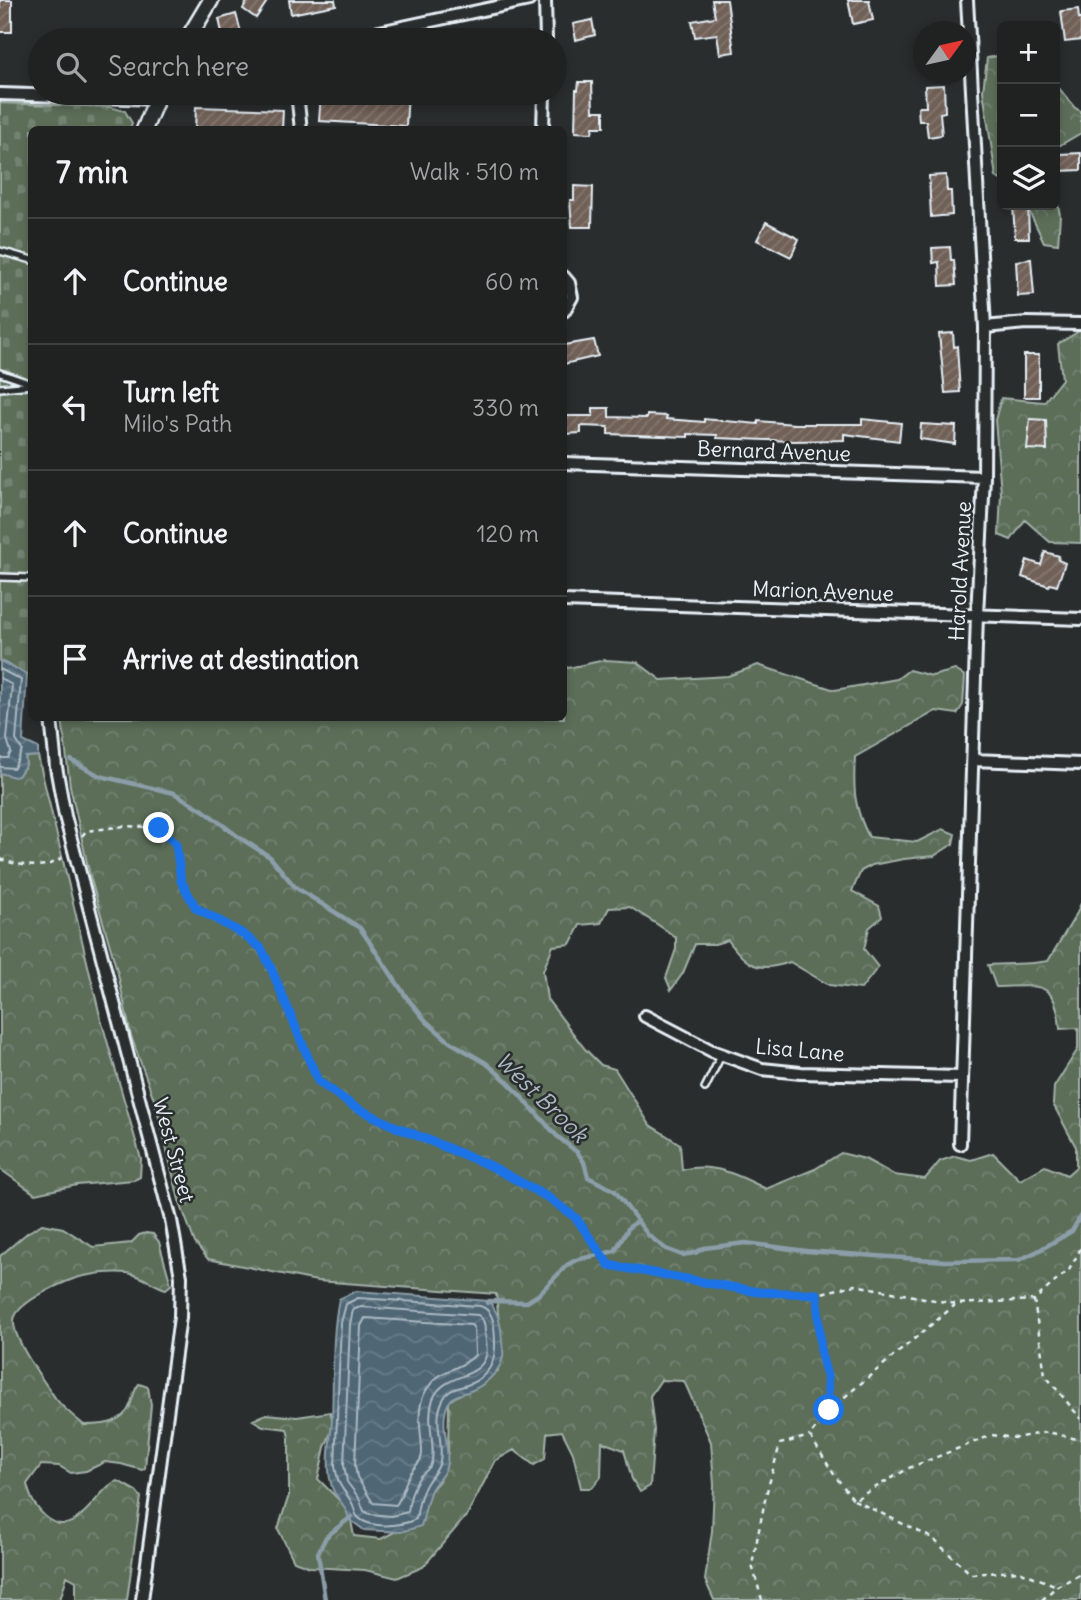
<!DOCTYPE html>
<meta charset="utf-8">
<style>
:root{--surface:#202222;--page:#282a2a;--text:#f1f3f6;--muted:#a2a4a5;--line:#3d3f40}
body{margin:0;font-family:Delius,sans-serif;background:var(--page);color:var(--text)}
.controls{position:absolute;right:21px;top:21px;display:grid;overflow:hidden;border-radius:10px;box-shadow:0 4px 10px #0003}
.controls button{width:63px;height:63px;display:grid;place-items:center;padding:0;border:0;border-bottom:2px solid var(--line);background:var(--surface);color:var(--text);font:35px sans-serif}
.compass{position:absolute;left:913px;top:21px;width:63px;height:63px;border-radius:50%;background:var(--surface);box-shadow:0 4px 10px #0003;rotate:57deg}
.stop{position:absolute;width:21px;height:21px;margin:-16px;border:5px solid #1a73e8;border-radius:50%;background:#fff}
.stop.end{background:#1a73e8;border-color:#fff;box-shadow:0 2px 7px #0008}
.list{margin:0;padding:0;list-style:none}
h2{display:flex;justify-content:space-between;align-items:center;height:91px;margin:0;padding:0 28px;font-size:30px}
h2 small{font-size:23px;font-weight:400;color:var(--muted)}
.list li{display:grid;grid-template-columns:46px 1fr auto;gap:21px;align-items:center;box-sizing:border-box;height:126px;padding:0 28px;border-top:2px solid var(--line)}
.list b{display:block;font-size:26px;white-space:nowrap}
.list p{margin:0;font-size:23px;white-space:nowrap;color:var(--muted)}
.list em{font-size:23px;font-style:normal;color:var(--muted)}
.icon{flex:none;width:38px;height:38px;fill:none;stroke:currentColor;stroke-width:2;stroke-linecap:round;stroke-linejoin:round}
.map{position:relative;flex:none;width:1081px;height:1600px;overflow:hidden}
.search{position:absolute;background:var(--surface);box-shadow:0 4px 10px #0003;left:28px;top:28px;width:539px;height:77px;display:flex;align-items:center;gap:18px;box-sizing:border-box;padding:0 24px;border-radius:38px;color:var(--muted);font-size:26px}
.panel{position:absolute;background:var(--surface);box-shadow:0 4px 10px #0003;left:28px;top:126px;width:539px;height:595px;border-radius:10px}
.map>svg:first-child{display:block}
</style>
<div class="map">
<svg width="1081" height="1600" viewBox="0 0 1081 1600">
<defs>
<pattern id="forest-crowns" width="20" height="18" patternUnits="userSpaceOnUse" patternTransform="scale(1.75)"><rect width="20" height="18" fill="#5b6e59"/><path d="M2 6a3 3 0 1 1 6 0M12 15a3 3 0 1 1 6 0" fill="none" stroke="#738372"/></pattern>
<pattern id="cemetery-stones" width="16" height="16" patternUnits="userSpaceOnUse" patternTransform="scale(1.75)"><rect width="16" height="16" fill="#5b6e59"/><path d="M2 7V4a2 2 0 0 1 4 0v3zM10 15v-3a2 2 0 0 1 4 0v3z" fill="#738372"/></pattern>
<pattern id="water-waves" width="16" height="10" patternUnits="userSpaceOnUse" patternTransform="scale(1.75)"><rect width="16" height="10" fill="#4f6674"/><path d="M0 5q4-4 8 0t8 0" fill="none" stroke="#687c89"/></pattern>
<pattern id="building-hatch" width="6" height="6" patternUnits="userSpaceOnUse" patternTransform="scale(1.75)"><rect width="6" height="6" fill="#706057"/><path d="M-1 1l2-2M0 6l6-6M5 7l2-2" fill="none" stroke="#847770"/></pattern>
</defs>
<rect width="100%" height="100%" fill="#2a2d2e"/>
<filter id="ink" filterUnits="userSpaceOnUse"><feTurbulence type="fractalNoise" baseFrequency=".0143" numOctaves="2"/><feDisplacementMap in="SourceGraphic" scale="14" xChannelSelector="R" yChannelSelector="G"/><feConvolveMatrix kernelMatrix="1 2 1 2 8 2 1 2 1" color-interpolation-filters="sRGB"/></filter>
<g filter="url(#ink)">
<path fill="url(#forest-crowns)" stroke="#a2b0a8" stroke-width="2" d="M1002,55V181L996,177L983,91L987,58Z
M1055,83L1075,108L1081,111V133L1055,148Z
M1055,190L1060,215L1058,244L1044,242L1026,205H1055Z
M1081,330V543L1050,542L1025,520L1011,540L999,535L1001,493L995,420L1001,398L1044,402L1062,379L1058,344Z
M605,660L637,662L661,680L728,676L758,665L835,690L897,679L909,670L932,676L955,670L965,676L963,705L957,714L936,711L855,757C853,790 854,808 869,837L917,842L943,829L955,834L953,844L934,856L904,859L872,865L861,871L852,891L879,906L882,917L869,928L864,949L878,967L861,989L829,985L790,962C759,973 747,967 728,940L715,944H695L683,973L671,990L666,978L676,949V938C661,925 646,918 630,907L609,908L601,923L580,925L570,944L553,946L543,971L547,999L585,1049L601,1065L615,1069L650,1125L680,1144L682,1170C712,1162 739,1175 766,1189L815,1169L841,1153L865,1159L894,1175L925,1179L940,1161L955,1156L971,1160L993,1153L1020,1180L1045,1166L1067,1175L1076,1167V1147L1053,1104L1054,1087L1078,1049V1028L1060,1029C1056,979 1040,986 996,987L988,965C1008,963 1028,965 1048,961L1077,913L1081,903V1600H714L705,1580L712,1531L714,1485L711,1442L684,1381L661,1380L650,1396L654,1430L650,1486L640,1492L632,1479L624,1450L602,1442L601,1477L592,1488H581L573,1453L562,1431L547,1433L545,1459L534,1465L514,1450L495,1461L467,1515L423,1567L397,1578L365,1570L310,1567L294,1561L278,1529L289,1495V1437L287,1429L263,1426L253,1420L266,1414L297,1417L330,1412L334,1425L325,1447L318,1479L349,1510L354,1536L381,1539L412,1523L422,1500L439,1481L448,1452L449,1401L498,1371L499,1323L496,1294L317,1281L208,1259L195,1243L179,1200L156,1105L131,1036L118,974L90,876L70,786L62,718H564V666L568,668Z
M38,756L100,1016L141,1159L140,1177L134,1180L77,1185L35,1194L0,1169V773L18,776L26,765L25,757Z
M42,1224L63,1228L93,1247L131,1243L139,1235L146,1233L153,1234L159,1242L171,1285L166,1289C152,1285 142,1275 127,1273C113,1272 98,1273 84,1276C68,1279 16,1302 14,1320C12,1339 45,1383 56,1399C64,1409 74,1417 84,1425C99,1425 116,1425 127,1411C133,1403 132,1392 139,1384L148,1387L151,1405L145,1468L142,1470L121,1464L105,1462L86,1471L71,1473L59,1466L41,1465L27,1484C30,1498 35,1507 46,1517C77,1544 97,1486 118,1481L136,1491L141,1497L127,1600H76V1581L67,1576L60,1600H0V1256L27,1233Z"/>
<path fill="url(#cemetery-stones)" stroke="#a2b0a8" stroke-width="2" d="M0,103L110,107L125,111L132,123L130,129L32,130V673L27,674L0,661Z"/>
<path fill="url(#water-waves)" stroke="#8c9ea9" stroke-width="2" d="M0,661L27,674L23,741L38,748V756L25,757L26,764L18,776L14,777L0,773Z
M356,1291L489,1301C499,1314 501,1324 502,1341C502,1345 504,1352 503,1357C500,1372 484,1386 470,1391C461,1395 453,1394 448,1404C439,1423 450,1444 447,1463C445,1476 437,1479 431,1490C426,1501 425,1514 421,1526L401,1532L364,1530L349,1519C345,1502 335,1498 332,1487C325,1465 331,1440 332,1418C334,1378 331,1338 339,1299Z"/>
<g fill="none" stroke-linecap="round" stroke-linejoin="round">
<path stroke="#abb9c3" stroke-width="2" d="M0,669L21,680L16,740L22,750L14,768L0,767
M0,678L12,685L7,739L11,752L8,758H0
M358,1298L480,1306C490,1309 493,1317 494,1327C497,1353 496,1374 467,1385C456,1389 447,1389 442,1402C433,1422 444,1441 440,1461C438,1472 432,1474 427,1483C420,1494 418,1507 416,1519C402,1526 369,1530 357,1516C354,1512 354,1505 351,1501C340,1484 339,1488 335,1466L341,1323L346,1304Z
M360,1307L478,1315C485,1320 485,1326 485,1334C486,1341 488,1349 486,1356C479,1380 443,1373 433,1399C425,1423 437,1445 431,1464C429,1470 424,1472 420,1476C413,1486 409,1501 408,1512L391,1516L370,1514L364,1511L359,1498L347,1482L344,1465L350,1324L353,1310Z
M365,1318L471,1325L474,1328L475,1355C459,1372 442,1366 427,1389C414,1409 422,1431 422,1453C422,1462 416,1464 412,1471C404,1481 403,1496 396,1505L373,1503L357,1477L355,1465L361,1326Z"/>
<path stroke="#8c9ea9" stroke-width="4.5" d="M71,760L100,776L174,793L203,810L240,838L270,857L295,887L360,928L407,998L426,1021L450,1042L486,1063L508,1082L557,1136L578,1153L584,1162L588,1177L615,1191L648,1235L666,1249L682,1255L695,1253L704,1248L746,1243L806,1251L946,1261L1019,1260L1038,1251L1072,1231L1081,1215
M487,1303L489,1301L527,1302L538,1295L567,1265L576,1260L615,1251L629,1227L638,1221
M325,1600L318,1553L326,1537L351,1517"/>
</g>
<path fill="url(#building-hatch)" stroke="#e8f1f8" stroke-width="2" d="M0,0H12V32H0Z
M248,0H268L256,18L243,9Z
M289,0H335L336,5L291,14Z
M712,0H727L734,52L720,54L717,34L695,37L692,21L715,17Z
M848,0H869L873,20L853,24Z
M1078,9L1079,19L1081,18V40L1065,42L1061,11Z
M236,14L241,32L223,37L219,19Z
M592,20L595,35L576,40L573,24Z
M579,82H592L593,111H604V127H593L592,133L575,132L576,90H578Z
M944,85L945,112L940,113L942,135L928,137L926,121H919L918,107H926L925,86Z
M321,93H408L406,126L319,121Z
M196,107L283,110L282,130H195Z
M1081,153V170L1060,171L1059,154Z
M946,175L947,191H951L952,215L931,217L929,176Z
M574,186L593,187L592,227H572L570,200H574Z
M1013,205H1028L1029,238H1015Z
M766,222L799,239L791,257L757,240Z
M950,247L951,260H954L956,285L940,286L939,262L933,263L932,248Z
M1031,259L1034,295L1018,296L1016,261Z
M953,333L954,347L957,346L960,392L945,393L939,334Z
M594,340L598,356L564,364V345Z
M1024,355H1039V397H1024Z
M593,408H609V417L647,418V415L667,416L666,419L704,422V419L758,424V421L795,424H862V419L901,423L899,441L844,434V440L794,441L717,438V435L688,434V437L608,434V427L581,426V433L564,434V416H593Z
M1030,419L1046,420L1047,450L1027,449Z
M921,424L956,426L955,444L920,439Z
M1045,552L1059,556L1058,560L1065,563L1057,586L1050,584L1049,586L1022,577L1027,560L1041,565Z"/>
<g fill="none" stroke-linecap="round" stroke-linejoin="round">
<g stroke="#e8f1f8" stroke-width="10">
<path id="lane" d="M0,251L32,260
M0,373L32,384
M0,388L32,385
M0,577L32,578
M705,1088L721,1056"/>
</g>
<g stroke="#e8f1f8" stroke-width="16">
<path id="street" d="M545,0L546,40
M342,40L529,0
M297,93L301,130
M0,94L156,99
M543,130L544,93
M564,277L569,283L572,297L564,311
M985,327L1026,323L1081,324
M564,463L984,477
M564,601L1081,619
M51,718L56,767L65,816L171,1220L181,1277L180,1317L142,1600
M973,760L1081,764
M645,1016L712,1051L762,1069L801,1073L961,1077
M960,1144L977,615L984,477L985,327L967,0"/>
</g>
<g stroke="#e8f1f8" stroke-width="19">
<path id="secondary" d="M187,40L211,0
M144,130L159,93"/>
</g>
<path stroke="#e8f1f8" stroke-width="2.5" stroke-dasharray="5 5" stroke-linecap="butt" d="M82,836L86,831L125,826L160,828L176,844L181,881L196,908L243,934L261,948L271,968L318,1081L353,1106L393,1126L491,1166L549,1198L576,1218L609,1265L758,1292L817,1294L855,1285L956,1304L1034,1300L1069,1270L1081,1248
M0,859C17,865 49,872 63,856
M817,1294L821,1354L827,1376L829,1410L810,1436L835,1476L854,1500L909,1468L992,1435L1015,1438L1048,1432L1081,1440
M1034,1300L1045,1375L1081,1419
M829,1410L955,1305
M854,1500L932,1538L971,1574L1019,1571L1057,1586
M762,1600L752,1565L766,1495L780,1444L810,1436
M1042,1600L1057,1586L1081,1574"/>
<use href="#lane" stroke="#2a2d2e" stroke-width="5"/>
<use href="#street" stroke="#2a2d2e" stroke-width="10"/>
<use href="#secondary" stroke="#2a2d2e" stroke-width="14"/>
</g>
</g>
<g fill="none" stroke-linecap="round" stroke-linejoin="round" filter="url(#ink)">
<path stroke="#1a73e8" stroke-width="9" d="M159,828L176,844L181,881L196,908L243,934L261,948L271,968L318,1081L353,1106L394,1126L491,1166L549,1198L576,1218L609,1265L758,1292L817,1294L821,1354L827,1376L829,1410"/>
</g>
<g text-anchor="middle" dominant-baseline="central" stroke-width="5" stroke-linejoin="round" paint-order="stroke">
<g font-size="21" fill="#e8f1f8" stroke="#2a2d2e">
<text transform="translate(774 451) rotate(2)">Bernard Avenue</text>
<text transform="translate(960 571) rotate(-87)">Harold Avenue</text>
<text transform="translate(823 591) rotate(2)">Marion Avenue</text>
<text transform="translate(800 1050) rotate(5)">Lisa Lane</text>
<text transform="translate(174 1150) rotate(75)">West Street</text>
</g>
<g font-size="23" font-style="italic" fill="#abb9c3" stroke="#2a2d2e">
<text transform="translate(542 1097) rotate(44)">West Brook</text>
</g>
</g>
</svg>
<div class="controls">
<button>+</button>
<button>−</button>
<button><svg class="icon" aria-label="layers" viewBox="0 0 24 24"><path d="M12 4l9 5-9 5-9-5zM3 14l9 5 9-5"/></svg></button>
</div>
<svg class="compass" viewBox="-18 -18 36 36"><path d="M0-13l5 13h-10z" fill="#e53935"/><path d="M0 13l5-13h-10z" fill="#a2a4a5"/></svg>
<div class="stop" style="left:829px;top:1410px"></div>
<div class="stop end" style="left:159px;top:828px"></div>
<div class="search"><svg class="icon" aria-label="search" viewBox="0 0 24 24"><circle cx="10" cy="10" r="6"/><path d="M15 15l6 6"/></svg>Search here</div>
<section class="panel">
<h2>7 min<small>Walk · 510 m</small></h2>
<ul class="list">
<li><svg class="icon" aria-label="ahead" viewBox="0 0 24 24"><path d="M12 20V5M6 11l6-6 6 6"/></svg><div><b>Continue</b></div><em>60 m</em></li>
<li><svg class="icon" aria-label="left" viewBox="0 0 24 24"><path d="M17 20v-9H6M10 6l-5 5 5 5"/></svg><div><b>Turn left</b><p>Milo's Path</p></div><em>330 m</em></li>
<li><svg class="icon" aria-label="ahead" viewBox="0 0 24 24"><path d="M12 20V5M6 11l6-6 6 6"/></svg><div><b>Continue</b></div><em>120 m</em></li>
<li><svg class="icon" aria-label="arrive" viewBox="0 0 24 24"><path d="M6 21V4h12l-3 4 3 4H6"/></svg><div><b>Arrive at destination</b></div></li>
</ul>
</section>
</div>
